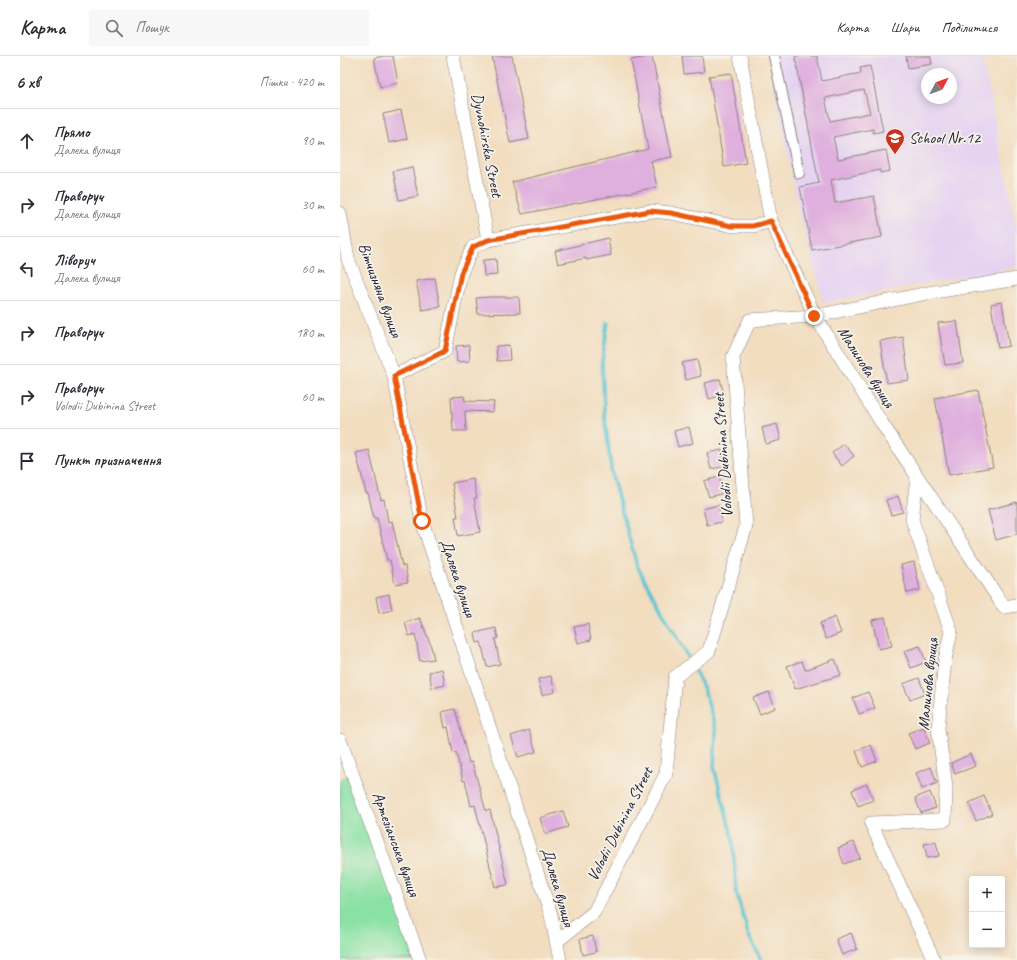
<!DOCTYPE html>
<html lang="uk">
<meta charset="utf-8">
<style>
:root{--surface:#fff;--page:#f7f7f7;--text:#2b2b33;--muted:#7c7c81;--line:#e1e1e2}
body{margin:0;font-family:Caveat,sans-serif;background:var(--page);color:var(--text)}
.controls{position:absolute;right:12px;bottom:12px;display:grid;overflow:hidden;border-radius:4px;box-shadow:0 2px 10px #0003}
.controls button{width:36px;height:36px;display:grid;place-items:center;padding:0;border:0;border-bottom:1px solid var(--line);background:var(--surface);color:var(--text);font:20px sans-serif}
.compass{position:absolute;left:581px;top:12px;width:36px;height:36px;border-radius:50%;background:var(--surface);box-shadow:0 2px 10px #0003;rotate:49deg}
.stop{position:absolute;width:12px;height:12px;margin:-9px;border:3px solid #ea580c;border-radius:50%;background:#fff}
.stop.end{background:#ea580c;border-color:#fff;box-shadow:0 1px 4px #0008}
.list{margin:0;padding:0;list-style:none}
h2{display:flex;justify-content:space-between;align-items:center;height:52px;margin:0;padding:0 16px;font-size:17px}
h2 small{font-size:13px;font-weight:400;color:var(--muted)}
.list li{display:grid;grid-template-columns:26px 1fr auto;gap:12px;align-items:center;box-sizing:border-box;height:64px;padding:0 16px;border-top:1px solid var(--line)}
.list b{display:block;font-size:15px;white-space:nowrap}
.list p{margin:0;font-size:13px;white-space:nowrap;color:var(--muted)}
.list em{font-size:13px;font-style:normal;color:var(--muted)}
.icon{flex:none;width:22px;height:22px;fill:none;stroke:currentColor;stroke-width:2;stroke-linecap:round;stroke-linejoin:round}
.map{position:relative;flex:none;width:677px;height:904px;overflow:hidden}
header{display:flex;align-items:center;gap:24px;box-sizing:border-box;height:56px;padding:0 20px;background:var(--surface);border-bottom:1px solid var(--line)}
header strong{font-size:19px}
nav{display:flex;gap:22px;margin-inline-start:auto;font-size:14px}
.search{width:280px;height:36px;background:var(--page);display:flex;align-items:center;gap:10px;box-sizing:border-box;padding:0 14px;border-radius:4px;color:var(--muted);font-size:15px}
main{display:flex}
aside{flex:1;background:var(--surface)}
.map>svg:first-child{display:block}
</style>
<header>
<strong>Карта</strong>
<div class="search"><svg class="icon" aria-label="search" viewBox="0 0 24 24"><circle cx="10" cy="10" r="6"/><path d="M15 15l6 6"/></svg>Пошук</div>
<nav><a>Карта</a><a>Шари</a><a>Поділитися</a></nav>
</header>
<main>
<aside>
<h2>6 хв<small>Пішки · 420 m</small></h2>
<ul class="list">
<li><svg class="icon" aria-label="ahead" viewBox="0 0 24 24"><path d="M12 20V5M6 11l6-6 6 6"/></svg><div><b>Прямо</b><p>Далека вулиця</p></div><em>90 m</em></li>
<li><svg class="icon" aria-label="right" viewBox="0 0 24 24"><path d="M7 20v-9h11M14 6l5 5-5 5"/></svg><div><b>Праворуч</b><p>Далека вулиця</p></div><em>30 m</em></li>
<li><svg class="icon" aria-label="left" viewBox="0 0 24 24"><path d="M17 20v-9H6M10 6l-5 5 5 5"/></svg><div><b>Ліворуч</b><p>Далека вулиця</p></div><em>60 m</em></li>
<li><svg class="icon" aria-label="right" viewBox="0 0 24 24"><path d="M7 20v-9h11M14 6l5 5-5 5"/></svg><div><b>Праворуч</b></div><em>180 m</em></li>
<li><svg class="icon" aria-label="right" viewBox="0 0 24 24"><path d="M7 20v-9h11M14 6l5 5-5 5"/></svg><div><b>Праворуч</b><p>Volodii Dubinina Street</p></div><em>60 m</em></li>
<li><svg class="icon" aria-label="arrive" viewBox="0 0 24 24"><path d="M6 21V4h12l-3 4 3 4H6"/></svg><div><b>Пункт призначення</b></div></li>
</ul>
</aside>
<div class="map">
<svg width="677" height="904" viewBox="0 0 677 904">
<rect width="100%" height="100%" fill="#f7f3e8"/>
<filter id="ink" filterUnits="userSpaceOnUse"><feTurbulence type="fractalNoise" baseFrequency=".025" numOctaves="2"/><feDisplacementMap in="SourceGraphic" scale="8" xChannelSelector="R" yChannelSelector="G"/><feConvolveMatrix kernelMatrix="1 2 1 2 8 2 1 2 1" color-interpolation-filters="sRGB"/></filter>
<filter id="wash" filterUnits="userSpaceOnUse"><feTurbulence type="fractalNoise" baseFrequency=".012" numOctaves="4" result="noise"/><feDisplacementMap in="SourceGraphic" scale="16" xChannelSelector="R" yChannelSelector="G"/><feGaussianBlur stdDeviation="0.9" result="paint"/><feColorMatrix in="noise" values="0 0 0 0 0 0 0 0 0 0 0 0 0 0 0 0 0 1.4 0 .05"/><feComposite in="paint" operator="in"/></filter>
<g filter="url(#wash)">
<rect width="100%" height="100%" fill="#f2ddbf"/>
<path fill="#e5d3f1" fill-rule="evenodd" d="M428,0H642L677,174V211L484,247L459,156ZM587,18H611V42H587Z"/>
<path fill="#8ae1a5" stroke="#568270" d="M13,719L80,904H0V723Z"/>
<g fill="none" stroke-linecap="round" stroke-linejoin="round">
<path stroke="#59c4d3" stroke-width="3.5" d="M268,267L262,305L264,354L272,420L297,510L350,605
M353,611L364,633L376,674L374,711L393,784L396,836L409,880L421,904"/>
</g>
<g id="blocks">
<path fill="#dfafde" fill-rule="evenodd" d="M44,0H53L58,27L40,31L34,2Z
M152,0H172L189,83L170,87Z
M312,0L332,101L311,105L317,131L182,158L172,126L308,93L291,4Z
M342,0H362L364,16L344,18Z
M455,0H477L482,25L521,17L520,12L530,10L543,75L533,77V73L493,81L498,103L546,94L550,115L540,117V114L491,124L495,147L534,140L542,181L472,194L460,131L479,127ZM524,34L530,57L490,65L485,42Z
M566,0H590L592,8L568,12Z
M391,17L406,107L384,111L369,20Z
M61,54L67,83L49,87L43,58Z
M72,111L78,140L59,144L53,115Z
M268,182L271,199L246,204V202L218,208L215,195Z
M156,203L157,219L144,220L143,204Z
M95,222L100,251L82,254L76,225Z
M150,241H179L180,257L138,258L136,242Z
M662,246L669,290L658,292L651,248Z
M617,265L623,307L605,309L598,267Z
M563,281L569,324L547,327L540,285Z
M129,289L130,305L117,306L116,290Z
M169,289L170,304L157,305L156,290Z
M357,304L361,320L346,324L342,307Z
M380,323L384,339L369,343L365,327Z
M638,334L653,411L609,419L595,342Z
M124,340L125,345L154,346L153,356L125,355L126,375H113L111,341Z
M437,368L441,384L426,388L422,372Z
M349,371L353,387L338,391L334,375Z
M504,388L514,400L502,410L492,397Z
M29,394L41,444L44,443L48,466L52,465L62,510H65L68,526L55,528L50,504H47L37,462H34L28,437H26L16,397Z
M382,394L386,410L371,413L367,397Z
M379,421L384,437L369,441L364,425Z
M133,423L137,442H134L140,476L118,480L115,461H118L112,427Z
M558,440L563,456L551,459L546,444Z
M677,446V478L656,484L648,454Z
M378,449L382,466L367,469L363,453Z
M574,506L580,534L567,537L561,509Z
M49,538L52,554L39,557L36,541Z
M495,561L501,577L486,583L480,567Z
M545,561L552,590L539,593L532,564Z
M80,562L90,587L94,603L80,605L75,578L69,580L65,567Z
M248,568L251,584L238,587L234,571Z
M156,572L158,582L155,583L160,608L147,611L141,586L137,587L135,577Z
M580,590L586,606L571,612L564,595Z
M495,603L501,619L455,633L447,610L462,605L465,614Z
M102,613L105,629L92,632L89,616Z
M211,620L215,636L202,639L198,623Z
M579,622L585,638L570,644L563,628Z
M429,636L435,652L420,658L413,642Z
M528,636L535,652L519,658L513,642Z
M115,653L129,707L132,706L146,755L150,754L168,829L155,831L135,749L131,750L125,724L123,725L116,696L113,697L108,671L105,672L102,656Z
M584,671L590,687L575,693L568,677Z
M189,674L196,696L178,701L171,680Z
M531,689L537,705L522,711L516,695Z
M631,698L636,710L615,718L611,707Z
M591,711L597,727L582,733L576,717Z
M527,728L533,744L518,750L512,734Z
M590,736L596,752L581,757L575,742Z
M644,740L652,758L636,765L629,747Z
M223,755L228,771L205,778L200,762Z
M514,786L520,802L504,808L498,792Z
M596,786L599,800L587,802L584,788Z
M511,877L517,893L502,899L496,883Z
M253,880L256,896L243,899L240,883Z"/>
</g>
</g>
<g filter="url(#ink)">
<use href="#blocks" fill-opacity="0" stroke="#8a807d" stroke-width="1"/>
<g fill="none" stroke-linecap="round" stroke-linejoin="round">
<g stroke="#8a807d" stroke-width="12">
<path id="pedestrian" d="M434,0L459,117"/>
</g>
<g stroke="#8a807d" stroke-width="14">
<path id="minor" d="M113,0L148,184
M400,0L431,165L475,260L543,369L664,551L677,549
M0,157L8,203L54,320L82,465L211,859L220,904
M54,320L105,295L121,217L133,191L148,184L310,155L331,157L393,170H413L431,165
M577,420L572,464L611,575L605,604L598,672L606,731L605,764L531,767L594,904
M0,684L80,904
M216,886L254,856L326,718L335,621L369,595L406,470L393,301L410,264L475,260L588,237L677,223"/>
</g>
<use href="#pedestrian" stroke="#fff" stroke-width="10"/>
<use href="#minor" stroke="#fff" stroke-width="13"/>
</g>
</g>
<g fill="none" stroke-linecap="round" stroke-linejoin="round" filter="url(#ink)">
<path stroke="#ea580c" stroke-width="5" d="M82,465L54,320L105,295L121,217L133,191L148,184L310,155L331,157L392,170H413L431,165L474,260"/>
</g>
<defs>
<g id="school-pin" transform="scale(1)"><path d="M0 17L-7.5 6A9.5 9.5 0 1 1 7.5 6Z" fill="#c8321e" stroke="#f7f3e8"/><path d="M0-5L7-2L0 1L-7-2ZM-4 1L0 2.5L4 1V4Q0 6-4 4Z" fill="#fff"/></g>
</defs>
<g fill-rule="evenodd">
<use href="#school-pin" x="555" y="82"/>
</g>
<g text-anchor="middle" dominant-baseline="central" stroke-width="3.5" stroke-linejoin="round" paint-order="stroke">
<g font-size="16" fill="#22223b" stroke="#f7f3e8" text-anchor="start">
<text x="569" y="82">School Nr.12</text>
</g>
<g font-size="16" fill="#22223b" stroke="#f7f3e8">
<text transform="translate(147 89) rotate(79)">Dyvnohirska Street</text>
<text transform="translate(40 234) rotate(70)">Вітчизняна вулиця</text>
<text transform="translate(526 311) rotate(58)">Малинова вулиця</text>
<text transform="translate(383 399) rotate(-94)">Volodii Dubinina Street</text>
<text transform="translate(118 522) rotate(72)">Далека вулиця</text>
<text transform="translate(588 628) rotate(-84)">Малинова вулиця</text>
<text transform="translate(280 768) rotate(-63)">Volodii Dubinina Street</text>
<text transform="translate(56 788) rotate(70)">Артезіанська вулиця</text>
<text transform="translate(218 831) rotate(74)">Далека вулиця</text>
</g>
</g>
</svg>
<div class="controls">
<button>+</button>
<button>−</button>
</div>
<svg class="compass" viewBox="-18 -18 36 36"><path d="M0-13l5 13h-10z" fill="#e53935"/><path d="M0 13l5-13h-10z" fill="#7c7c81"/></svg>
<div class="stop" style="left:82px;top:465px"></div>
<div class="stop end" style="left:474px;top:260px"></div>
</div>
</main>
